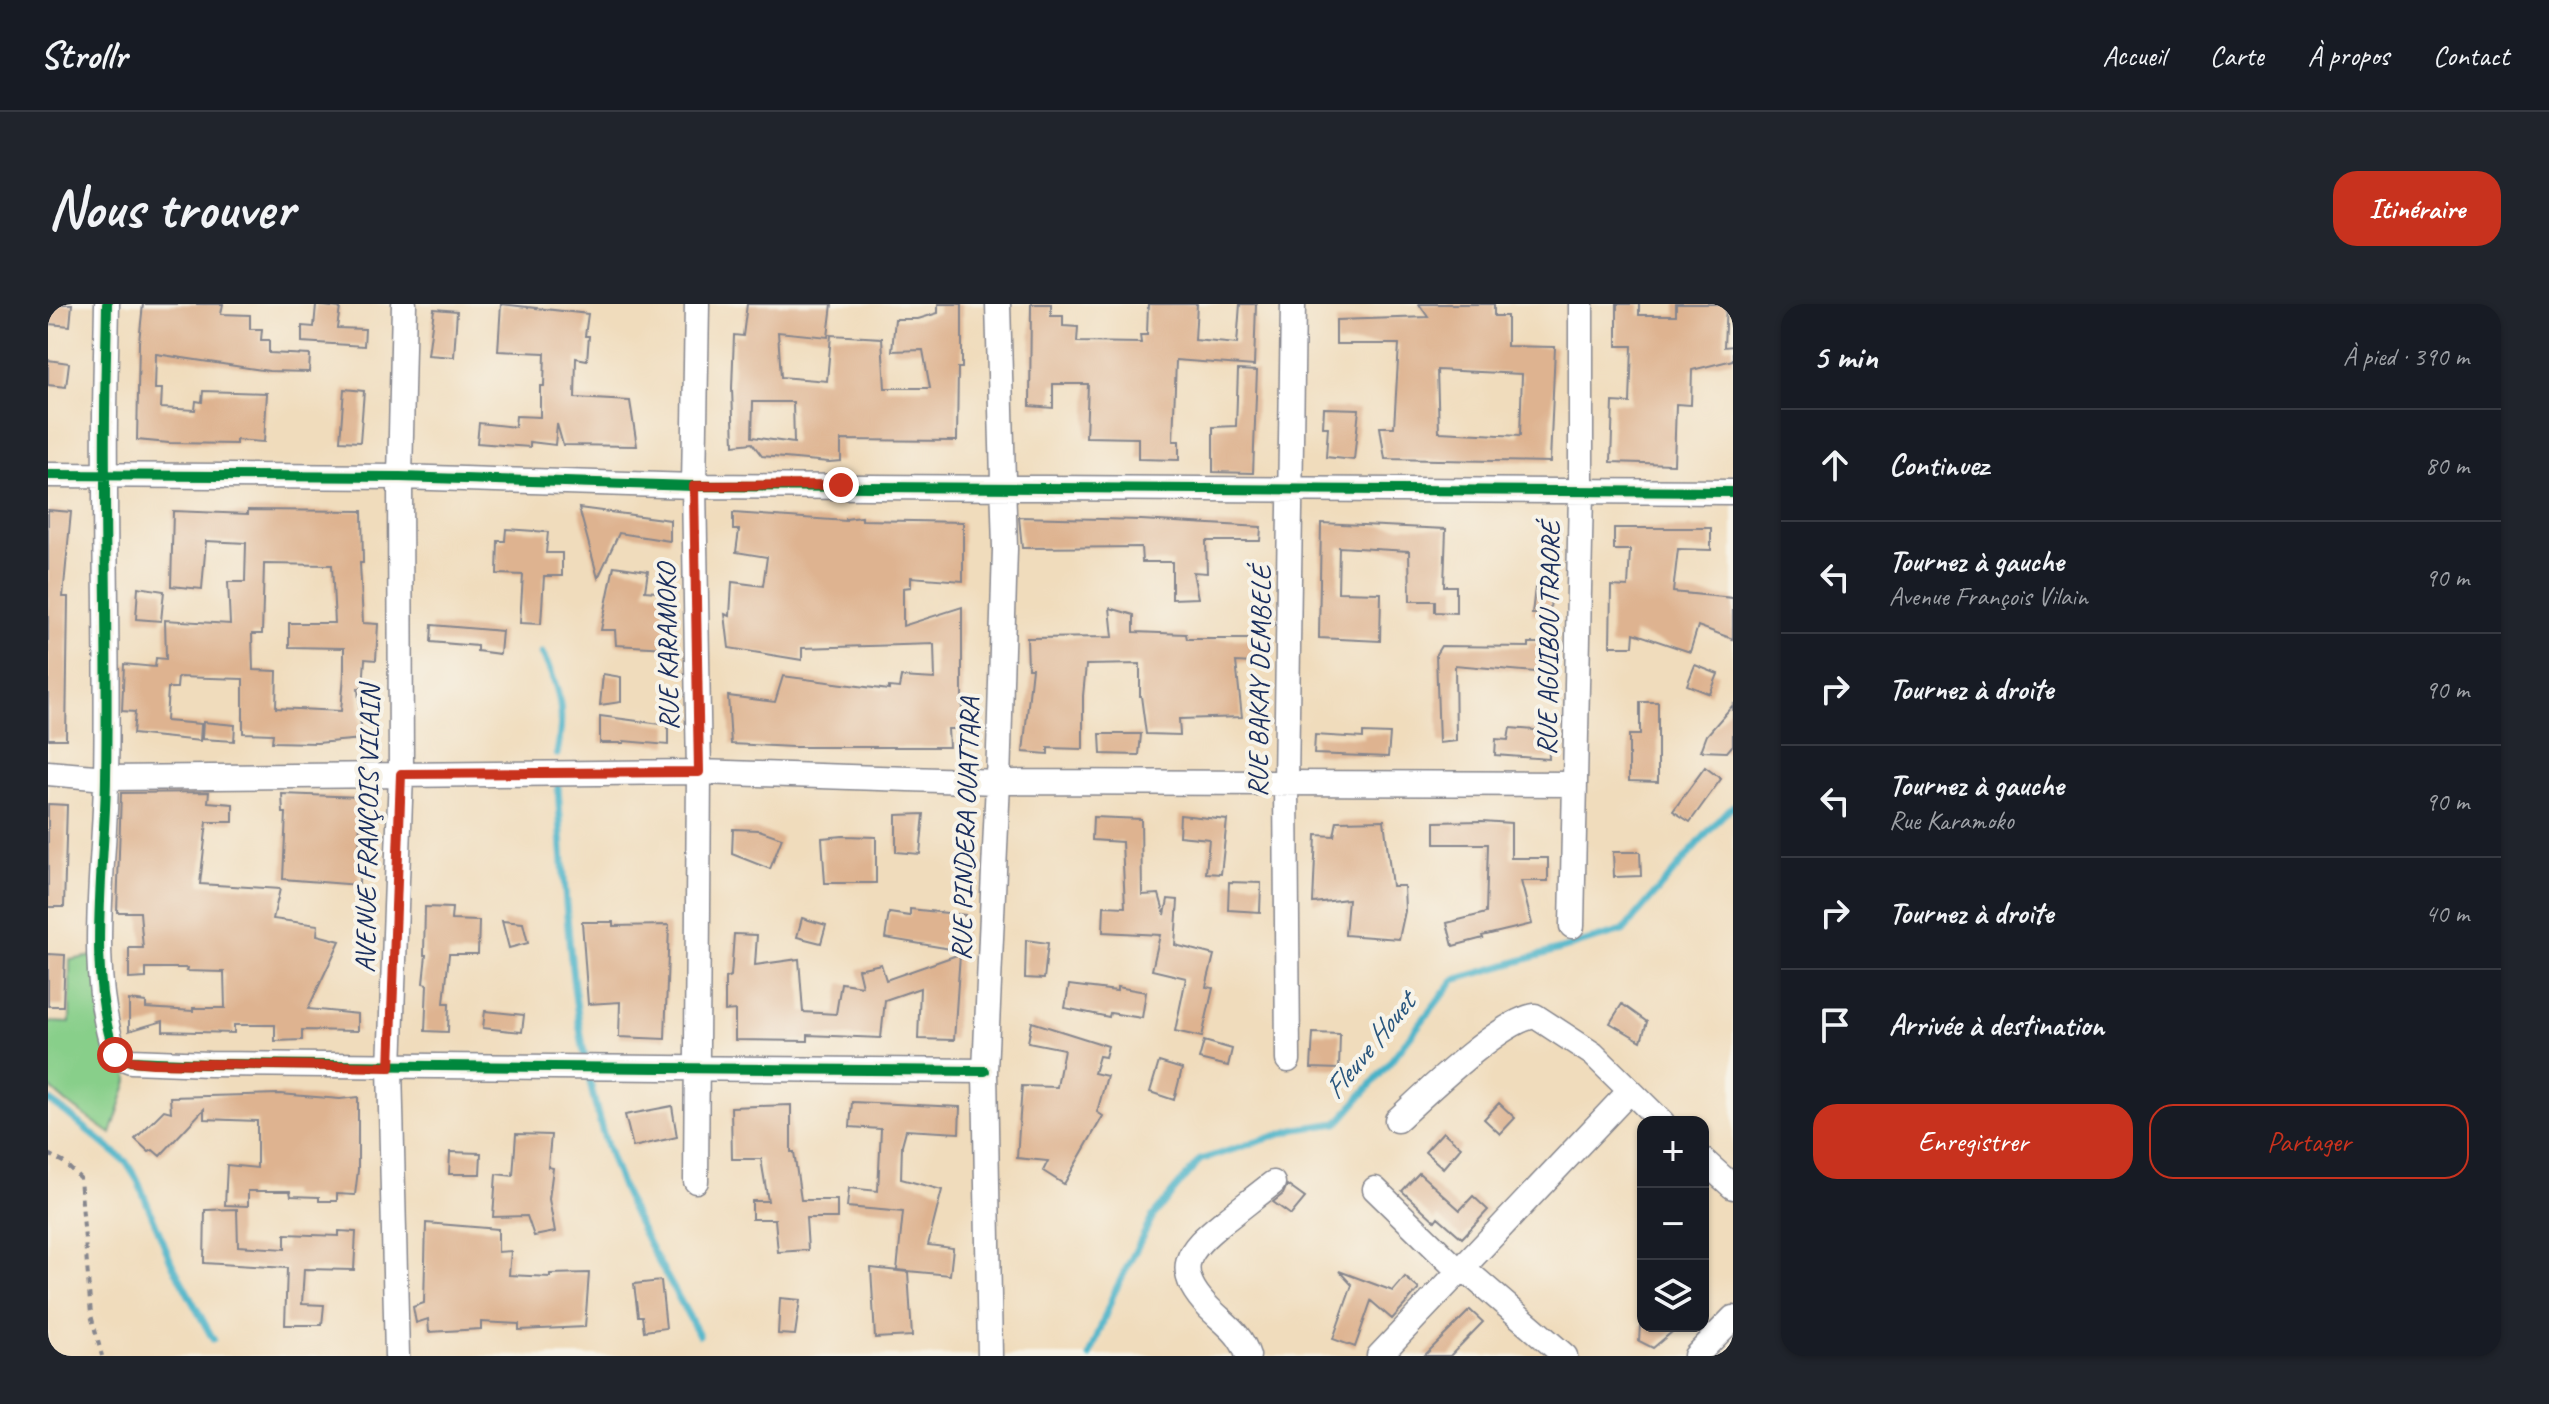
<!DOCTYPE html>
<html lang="fr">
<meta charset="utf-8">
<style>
:root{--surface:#171b24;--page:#20242c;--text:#f1f3f6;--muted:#9ea1a6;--line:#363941;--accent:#c8321e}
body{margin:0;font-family:Caveat,sans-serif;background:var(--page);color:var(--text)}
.controls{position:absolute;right:24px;bottom:24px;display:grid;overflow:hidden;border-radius:16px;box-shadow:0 2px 6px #0004}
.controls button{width:72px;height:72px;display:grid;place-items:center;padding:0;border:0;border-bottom:2px solid var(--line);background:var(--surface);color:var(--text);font:40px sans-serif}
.stop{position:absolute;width:24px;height:24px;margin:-18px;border:6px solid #c8321e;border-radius:50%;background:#fff}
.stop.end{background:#c8321e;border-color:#fff;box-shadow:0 2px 8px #0008}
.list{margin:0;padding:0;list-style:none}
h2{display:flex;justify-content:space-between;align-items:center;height:104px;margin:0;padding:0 32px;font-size:34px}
h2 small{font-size:26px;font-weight:400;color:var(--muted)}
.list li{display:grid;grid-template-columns:52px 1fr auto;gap:24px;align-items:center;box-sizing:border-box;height:112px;padding:0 32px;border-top:2px solid var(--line)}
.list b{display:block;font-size:30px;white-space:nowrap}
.list p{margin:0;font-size:26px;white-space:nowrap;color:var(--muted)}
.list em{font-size:26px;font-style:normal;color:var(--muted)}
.actions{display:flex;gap:16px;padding:24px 32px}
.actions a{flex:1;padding:18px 0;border:2px solid var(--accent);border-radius:24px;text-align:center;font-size:28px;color:var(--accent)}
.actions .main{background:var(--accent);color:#fff}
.icon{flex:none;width:44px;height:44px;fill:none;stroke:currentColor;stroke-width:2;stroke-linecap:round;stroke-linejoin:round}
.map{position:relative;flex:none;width:1685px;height:1052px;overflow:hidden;border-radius:24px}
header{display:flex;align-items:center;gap:48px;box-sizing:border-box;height:112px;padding:0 40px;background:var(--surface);border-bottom:2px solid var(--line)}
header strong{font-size:38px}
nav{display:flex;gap:44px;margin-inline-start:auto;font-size:28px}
.intro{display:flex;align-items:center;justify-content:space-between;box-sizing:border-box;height:192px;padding:0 48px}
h1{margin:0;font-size:56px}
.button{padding:20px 36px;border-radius:24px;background:var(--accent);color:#fff;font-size:28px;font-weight:700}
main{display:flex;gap:48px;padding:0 48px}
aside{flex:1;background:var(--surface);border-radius:24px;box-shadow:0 2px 6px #0004}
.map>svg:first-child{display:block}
</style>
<header>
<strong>Strollr</strong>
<nav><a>Accueil</a><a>Carte</a><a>À propos</a><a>Contact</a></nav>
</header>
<div class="intro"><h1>Nous trouver</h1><a class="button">Itinéraire</a></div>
<main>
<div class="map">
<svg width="1685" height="1052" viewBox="0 0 1685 1052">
<rect width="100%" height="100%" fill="#f7f3e8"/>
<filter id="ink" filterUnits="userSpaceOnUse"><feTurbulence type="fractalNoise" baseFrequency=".0125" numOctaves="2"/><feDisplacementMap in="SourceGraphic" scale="16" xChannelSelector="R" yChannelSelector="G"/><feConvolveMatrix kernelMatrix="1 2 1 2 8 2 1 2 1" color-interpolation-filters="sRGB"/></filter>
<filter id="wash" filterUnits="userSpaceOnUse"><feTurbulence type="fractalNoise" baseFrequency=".006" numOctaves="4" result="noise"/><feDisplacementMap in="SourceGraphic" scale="32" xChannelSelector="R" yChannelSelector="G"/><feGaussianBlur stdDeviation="1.8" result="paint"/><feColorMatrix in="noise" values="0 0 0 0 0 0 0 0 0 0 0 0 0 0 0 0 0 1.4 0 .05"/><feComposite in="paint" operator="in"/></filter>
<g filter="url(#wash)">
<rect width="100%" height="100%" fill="#f0dcbc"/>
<path fill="#88cf8a" stroke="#527f74" stroke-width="2" d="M57,650L67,684V729L79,753L80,777L63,830L18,798L0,782V718L22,719V656Z"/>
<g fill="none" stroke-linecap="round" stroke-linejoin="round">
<path stroke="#49b2c8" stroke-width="7" d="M494,349C513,387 517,408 509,450
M510,483C518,607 524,752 568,868C589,925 623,978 651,1031
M0,796L20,810L78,858L90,877L124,960L165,1035
M1042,1052L1065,991L1105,912L1152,856L1249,825L1290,819L1339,762L1406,676L1575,627L1673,513L1685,502"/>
</g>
<g id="blocks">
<path fill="#deb390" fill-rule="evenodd" d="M2,0H24L22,22L1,20Z
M95,0H175L173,10L202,11V25H214L213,36H221V49L262,51L261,68L221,67L108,50L107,85H114L113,104L147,106L148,97L154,98L155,87L219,89L216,138L188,136V140L121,139L89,136L91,38Z
M453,0L540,10L537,32H541L539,56L528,54L527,94L582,97L589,142L515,141L509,120L507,141L482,138V143L429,139L431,119L467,123L468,112L492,113V82H496L497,49L450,47Z
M699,0H784L780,33L730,28L733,73L779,77L783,31L834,34L837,84H882L875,46L844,47L847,15H870L890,9V0H914V64H910L909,137L793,136V157L781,158L714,152L704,139L686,141L684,84L686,31L695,32ZM705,98H745L746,139L704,133Z
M983,0H1003V12H1015V22L1030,23L1029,38L1093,39L1092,31H1099L1100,0H1149L1147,36L1189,40L1192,0H1208L1206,62L1128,56L1125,137H1131V156L1090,155V134L1038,133L1040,80H1005V104L982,102Z
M1371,0H1446V12H1459V42L1507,43L1502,158L1337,155L1332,123H1346L1351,40H1288V16L1380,13ZM1389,66L1474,70L1472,132L1391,128Z
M1569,0H1591V11H1628V0H1678L1676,43L1685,42V56L1644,66L1643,101L1628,100L1626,160L1563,158L1565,98L1582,99L1584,42H1569Z
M268,1L292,4L289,24L317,25L316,42L254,38V22L266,23Z
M386,5L409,7L406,53L380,51Z
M0,56L21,59L18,83L0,81Z
M1190,66L1209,67L1205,169L1165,168V123L1188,122Z
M296,85L316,87L312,138L292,137Z
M1276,104L1311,105L1306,156L1278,153L1280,123H1275Z
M531,204L622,216V237L571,229L550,274Z
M0,206L23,208L15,293H20L18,435H0Z
M200,206L314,207L315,259H312L315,319L330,320L328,356L317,355L315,384H310L314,435L269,439L224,438L225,430L195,429V375L130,373L129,384H120L118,417L153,420L152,437L85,430L87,408L74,407L76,360L107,363L108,354L118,355L117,316L182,320L180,278H197L198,239L158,237L154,285L123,282L125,207L200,210ZM216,260L284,261L287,319H241V343L296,344V371L293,407L228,404L229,367L205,366L204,330H214Z
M685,209L798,217V215L814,213V216L915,218V277L863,273V283L855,284V322L914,303V425H900L901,443H745L683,440L680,392L727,398L735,372L841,386V383L851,384L853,373L887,375L886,340L754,344V356L681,344L677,310L682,312L684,278L715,282L719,253L688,248L691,226H685Z
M971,213L1093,216L1213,223L1212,237H1158L1159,269L1145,268L1150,294L1124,295V258H1094L1093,243L974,244Z
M1273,219L1398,225L1396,282H1408V309L1387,308V297H1362L1361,247L1291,243L1290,288L1333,289L1332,337L1271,334Z
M1566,224H1663V246L1630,245L1625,288L1685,294V335L1650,322L1642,348L1586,329L1585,342H1562L1563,282L1580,283L1582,246H1566Z
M458,225L500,228L498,249H514V272H496L493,320L472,319L475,271L449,270L450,237H457Z
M566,262L600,267L597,287L620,289L619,344L568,341L567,326H553Z
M90,283L116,287L113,317L88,315Z
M1487,284L1503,285L1502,310H1484Z
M1062,304L1086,311V328L1138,330L1139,335H1203L1205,359L1188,358L1194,413L1131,415L1132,431L1098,430L1093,392H1092V360L1038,361L1035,392V445L1000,444V450L975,448L984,364H980L979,334L1065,333Z
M384,321L454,327L452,350L429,347V342L383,338Z
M1481,339H1502L1500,369L1407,361L1408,437L1391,439L1388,350L1393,342L1481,343Z
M1647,361L1670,370L1662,390L1639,381Z
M555,370L573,373V398L552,401Z
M1592,398H1610V478L1581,477V431H1592Z
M1685,401V441L1679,448L1653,447L1659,431Z
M552,412L620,421V441L576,437V439H552Z
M155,418L187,421L186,437L154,435Z
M1462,424L1500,427L1501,455L1447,451L1448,435L1460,436Z
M1315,429L1342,430L1340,453L1266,450L1267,431L1315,434Z
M1052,430H1093L1091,451L1053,450Z
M1657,463L1673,475L1642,518L1625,507Z
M161,488L160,498L185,500V518H159L152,580L232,585L225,615L270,621L269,631L292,637L260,705L310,710V727L254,726V736L227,737V721H186V729L115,727V717L81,727V696L98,698V704L145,707V704H177L176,668L138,667L139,664H98V674L81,675V644H95L92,608H69L73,489Z
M234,490L312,493L311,581L235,575L238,509H235Z
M0,500L19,501L16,603H0Z
M876,510L872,550L848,548V511Z
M1132,511L1179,516L1173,570L1158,569L1161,535L1131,532Z
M1045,513L1093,515L1094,591L1111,590L1117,611L1120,595L1130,596L1127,641L1166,651L1158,683L1165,684L1154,733L1127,727L1138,674L1104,666L1112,631L1055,628L1056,602L1077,603L1074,538L1044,536Z
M1336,516L1344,582H1356L1357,607L1351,635L1297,631L1300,595L1265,599L1268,531L1286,532L1289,517Z
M1434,517L1463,519V554H1500V577H1473L1484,620L1434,632L1435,634L1405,642L1399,619L1438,609L1440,540H1387V518Z
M685,525L711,526L734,534L722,565L684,550Z
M795,532L828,533V579H777L774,534Z
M1565,548H1592L1593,572L1566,573Z
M1181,578L1213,579L1212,608L1180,606Z
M377,603L404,604L403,616L431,617L430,650H401L396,699H401L400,728L377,727L379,680L375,679L378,651H376Z
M862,605L917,611L915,647L837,634L841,609L862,612Z
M754,614L778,621L773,639L749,633Z
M454,617L475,619L480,639L461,644Z
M534,618H565V622L621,621L617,735L571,733L572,698L540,700Z
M686,630L709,631L707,661L751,655L755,708L788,710L793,679L814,682L810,665L833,660L838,676L912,650L906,736L870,735L872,684L837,696L833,734L760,731V737L687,736V706L677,707V674L683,672Z
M978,636L1000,639L996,675L977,674Z
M0,650L17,651L15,702H0Z
M1021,681L1069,687V683L1098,688L1094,714L1062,709L1061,713L1017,704Z
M1574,700L1599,718L1593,737L1562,719Z
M437,707L476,711L474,728L435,724Z
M984,718L1060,742L1057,753L1051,752L1046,769L1059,772L1049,808L1055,812L1016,880L995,867L1000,857L969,854L974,782L1009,783L1016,745L980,738Z
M1265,729L1292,730L1291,765L1263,764Z
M1156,737L1184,745L1180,762L1151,755Z
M1111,758L1134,765L1126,796L1102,788Z
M232,790L292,795L310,793V866L307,891L289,890V897H271V893L243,892L242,887H200V902L177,901L179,861L209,864V817L156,815V805L112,852L105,846L101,848L87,835L116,806L123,808L122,793Z
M804,798L912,803L911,829L858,826L854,841L853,875L894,886L880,941L905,944L902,971L849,966L855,908L799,903L801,884L830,887L833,825L802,823Z
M1451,799L1467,814L1452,830L1436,815Z
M743,801V848H746L753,896H789V914H758L760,946L730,948L727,915H704V897H720L713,855H684L683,803Z
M624,802L629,833L585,843L577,811Z
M1395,828L1413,843L1395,864L1377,848Z
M468,830L503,831L500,863L505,864L501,895L507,928L486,932L479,912L445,913L448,870L465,872Z
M402,848L433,849L432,870H401Z
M1371,869L1412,906L1425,892L1440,906L1414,934L1390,913L1387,917L1354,887Z
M1239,881L1257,894L1243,911L1225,898L1235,890Z
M189,905L190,942L237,945V930L291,932V927L308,928L306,966L256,965L254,1000L276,1001L274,1021H237L239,964L156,959L157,906Z
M378,919L450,925V948L463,947L461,971L502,973V970L541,969L537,1023L471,1026V1020L433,1018V1025L381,1028L380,1015L368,1019L365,1003L376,999Z
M823,964L860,968L864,1032L827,1034Z
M1291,967L1345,987L1357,973L1371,985L1344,1015L1323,997L1307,1043L1285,1035L1304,981Z
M613,977L618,1024L596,1027L594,1012H590L586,980Z
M732,994L752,996L747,1031L730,1030Z
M1422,1006L1435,1018L1402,1052H1376Z
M1592,1022H1631L1605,1044L1591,1037Z"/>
</g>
</g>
<g filter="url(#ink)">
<use href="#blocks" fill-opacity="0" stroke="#86868d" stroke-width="2"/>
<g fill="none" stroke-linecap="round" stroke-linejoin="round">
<g stroke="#86868d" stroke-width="27">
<path id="street" d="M59,0C58,59 56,117 57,176C57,275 60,375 58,474C57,565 38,663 67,751L83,757L161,760L937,767
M0,171L352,173L646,182L1685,188
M0,469L58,474L651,468L950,478L1526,480
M1524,622L1533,188V0
M1240,756L1238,479L1245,0
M1349,816C1376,791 1453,716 1487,712L1545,750L1614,818
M1655,856L1685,883
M648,877L651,468L646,182L649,0
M1327,885L1411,967
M1414,963L1517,1052
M349,1052L342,763L353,470L352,173L356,0
M942,1052L937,767L950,478L957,245L950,0
M1200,1052C1193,1029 1177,1020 1161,1004C1123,965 1140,946 1175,918C1192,905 1208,892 1225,879
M1331,1052L1581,788
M1648,1052L1685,1014"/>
</g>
<path stroke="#86868d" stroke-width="4" stroke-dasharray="6 6" stroke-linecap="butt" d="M0,850L15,858L32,874L43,1011L54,1052"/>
<use href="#street" stroke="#fff" stroke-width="24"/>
<g stroke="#f7f3e8" stroke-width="15">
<path id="cycleway" d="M59,0C58,59 56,117 57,176C57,275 60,375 58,474C57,565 38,663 67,751L83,757L161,760L937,767
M0,171L352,173L646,182L1685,188"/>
</g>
<use href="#cycleway" stroke="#00873e" stroke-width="10"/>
</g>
</g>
<g fill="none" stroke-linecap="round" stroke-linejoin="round" filter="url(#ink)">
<path stroke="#c8321e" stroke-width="10" d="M67,751L83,757L105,759L342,763L353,470L651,468L646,182L793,181"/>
</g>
<g text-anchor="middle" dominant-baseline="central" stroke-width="8" stroke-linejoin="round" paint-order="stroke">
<g font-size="28" fill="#1b2f5e" stroke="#f7f3e8">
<text transform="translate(1500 334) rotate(-89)">RUE AGUIBOU TRAORÉ</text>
<text transform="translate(619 343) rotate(-91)">RUE KARAMOKO</text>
<text transform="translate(1211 377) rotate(-89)">RUE BAKAY DEMBELÉ</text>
<text transform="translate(319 525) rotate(-89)">AVENUE FRANÇOIS VILAIN</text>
<text transform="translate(917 525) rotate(-88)">RUE PINDERA OUATTARA</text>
</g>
<g font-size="30" font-style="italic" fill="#29567e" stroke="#f7f3e8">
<text transform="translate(1321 742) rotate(-51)">Fleuve Houet</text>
</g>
</g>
</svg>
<div class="controls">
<button>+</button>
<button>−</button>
<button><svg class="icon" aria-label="layers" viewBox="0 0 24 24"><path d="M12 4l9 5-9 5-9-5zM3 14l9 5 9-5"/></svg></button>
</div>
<div class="stop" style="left:67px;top:751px"></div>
<div class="stop end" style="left:793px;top:181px"></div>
</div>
<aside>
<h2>5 min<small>À pied · 390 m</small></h2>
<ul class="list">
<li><svg class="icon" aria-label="ahead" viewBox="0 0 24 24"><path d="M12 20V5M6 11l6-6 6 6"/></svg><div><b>Continuez</b></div><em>80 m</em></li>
<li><svg class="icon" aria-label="left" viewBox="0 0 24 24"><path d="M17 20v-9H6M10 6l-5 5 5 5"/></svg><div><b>Tournez à gauche</b><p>Avenue François Vilain</p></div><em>90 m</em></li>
<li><svg class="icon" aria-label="right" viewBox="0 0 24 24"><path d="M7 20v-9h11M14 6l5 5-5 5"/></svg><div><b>Tournez à droite</b></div><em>90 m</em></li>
<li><svg class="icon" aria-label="left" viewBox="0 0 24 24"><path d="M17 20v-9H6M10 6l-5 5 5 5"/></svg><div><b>Tournez à gauche</b><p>Rue Karamoko</p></div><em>90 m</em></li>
<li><svg class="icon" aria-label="right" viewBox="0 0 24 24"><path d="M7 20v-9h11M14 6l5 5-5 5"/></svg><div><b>Tournez à droite</b></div><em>40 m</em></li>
<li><svg class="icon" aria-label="arrive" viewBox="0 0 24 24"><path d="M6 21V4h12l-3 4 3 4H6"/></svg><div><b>Arrivée à destination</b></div></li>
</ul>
<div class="actions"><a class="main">Enregistrer</a><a>Partager</a></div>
</aside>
</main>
